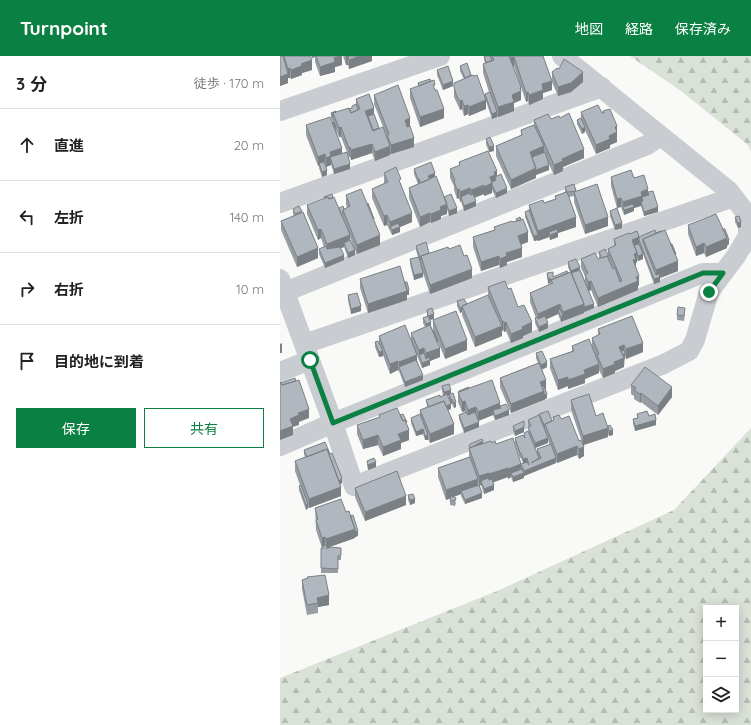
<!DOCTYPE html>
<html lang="ja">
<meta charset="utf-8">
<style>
:root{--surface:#fff;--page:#f6f6f6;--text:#222;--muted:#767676;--line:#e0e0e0;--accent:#0b8043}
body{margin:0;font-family:Quicksand,"Noto Sans JP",sans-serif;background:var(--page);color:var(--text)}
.controls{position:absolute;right:12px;bottom:12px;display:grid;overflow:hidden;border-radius:0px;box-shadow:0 2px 10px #0003}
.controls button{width:36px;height:36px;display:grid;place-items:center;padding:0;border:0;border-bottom:1px solid var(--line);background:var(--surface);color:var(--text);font:20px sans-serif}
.stop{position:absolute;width:12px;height:12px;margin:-9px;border:3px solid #0b8043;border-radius:50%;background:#fff}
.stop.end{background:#0b8043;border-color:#fff;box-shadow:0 1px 4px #0008}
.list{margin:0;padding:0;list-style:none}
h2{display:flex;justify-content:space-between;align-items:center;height:52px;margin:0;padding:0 16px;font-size:17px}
h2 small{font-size:13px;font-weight:400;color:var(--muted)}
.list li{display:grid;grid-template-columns:26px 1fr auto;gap:12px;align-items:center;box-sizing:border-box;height:72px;padding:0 16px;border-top:1px solid var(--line)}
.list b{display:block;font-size:15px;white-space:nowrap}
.list em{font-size:13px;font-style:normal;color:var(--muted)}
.actions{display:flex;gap:8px;padding:12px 16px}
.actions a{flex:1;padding:9px 0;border:1px solid var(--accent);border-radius:0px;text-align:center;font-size:14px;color:var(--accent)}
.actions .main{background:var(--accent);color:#fff}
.icon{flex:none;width:22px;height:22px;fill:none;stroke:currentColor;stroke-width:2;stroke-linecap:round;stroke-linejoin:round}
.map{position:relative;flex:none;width:471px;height:669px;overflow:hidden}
header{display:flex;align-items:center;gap:24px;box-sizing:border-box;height:56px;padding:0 20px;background:var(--accent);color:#fff}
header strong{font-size:19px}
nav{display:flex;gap:22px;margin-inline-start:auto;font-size:14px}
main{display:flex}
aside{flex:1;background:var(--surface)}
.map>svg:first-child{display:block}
</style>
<header>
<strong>Turnpoint</strong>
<nav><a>地図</a><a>経路</a><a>保存済み</a></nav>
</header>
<main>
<aside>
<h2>3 分<small>徒歩 · 170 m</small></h2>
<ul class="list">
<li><svg class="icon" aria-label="ahead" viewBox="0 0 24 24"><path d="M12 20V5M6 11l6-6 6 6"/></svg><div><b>直進</b></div><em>20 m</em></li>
<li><svg class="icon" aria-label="left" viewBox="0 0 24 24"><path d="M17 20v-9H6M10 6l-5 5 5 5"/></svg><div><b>左折</b></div><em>140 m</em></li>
<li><svg class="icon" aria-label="right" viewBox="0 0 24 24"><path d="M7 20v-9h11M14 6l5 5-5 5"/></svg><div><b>右折</b></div><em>10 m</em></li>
<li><svg class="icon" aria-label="arrive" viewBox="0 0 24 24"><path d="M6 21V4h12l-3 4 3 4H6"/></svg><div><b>目的地に到着</b></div></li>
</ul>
<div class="actions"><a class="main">保存</a><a>共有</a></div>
</aside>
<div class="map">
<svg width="471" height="669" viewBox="0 0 471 669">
<defs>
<pattern id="forest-firs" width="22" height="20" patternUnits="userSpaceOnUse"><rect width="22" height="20" fill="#dae2d8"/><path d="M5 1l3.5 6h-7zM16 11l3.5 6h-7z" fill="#b5bcb5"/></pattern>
</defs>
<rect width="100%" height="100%" fill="#f9faf7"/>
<path fill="url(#forest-firs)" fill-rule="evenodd" d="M350,0H471V96L468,89L401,35Z
M471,372V669H0V622L217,535L394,454ZM426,552H456V654H426Z"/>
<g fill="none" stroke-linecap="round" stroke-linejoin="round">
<path stroke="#c9ccd0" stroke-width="20" d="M0,55L160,0
M0,147L322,31
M0,223L53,367L74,430L384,308L409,295L415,284L429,236L456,200L468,180V169L465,156L449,135L282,0
M0,238L367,89L380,80
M24,288L454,141
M0,316L30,304
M0,390L53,367L423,217H443"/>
</g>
<path fill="#979da3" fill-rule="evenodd" d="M0,0H30L32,14L22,17V19L11,23L10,22H8V27L0,30Z
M31,0H62V9L55,11V16L40,20L35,6V1L32,2Z
M63,0H92V5L69,13L68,9H66Z
M204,0H263L272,34L263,37V43L249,49L248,45L246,46L234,10L233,11L241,41V44L234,47V55L218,61L217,60V61L212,63L206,45V53L189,60L188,58L184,60L182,53L180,54L174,41V27L184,23L180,15V10L191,19L205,42V38L209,36L203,17V8L205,7L204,4Z
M157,14L173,30L163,34L157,19Z
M272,16L303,26L291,36L278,40L272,26Z
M151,25L155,34L164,62L140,71L130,42V33L138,30V27Z
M94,39L130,71L134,91L111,98H110V99L95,105L92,97L71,104L70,101H69L61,81H59L56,74L62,98L70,113L54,118L51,108V109L46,111L47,119L42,121L39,112V110H38L26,79V69L53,66L51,62V57L56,56L72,52V50L76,49V43L94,59L99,73L107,81L94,48Z
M323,55L337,70V86L330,89V92L316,98L305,74V76L302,78L297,68V64L301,62V56L322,57Z
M271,63L304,102L283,111V115L274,119L267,104L269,114L256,119V122L231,133L216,100V90L241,79V74L254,69V64Z
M206,83L214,95L209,96L206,88Z
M179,106L217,120L227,137L216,142L212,134V137L204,140V138L194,142L196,150L184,155L181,145L180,146L179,142L177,143L174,134V130L170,122V113L179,110Z
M134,113L155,121L164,141L177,157L169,160L167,153V158L161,160V163L151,167L150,166L140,171L129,142V132L138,128L134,118Z
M104,117L121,128L132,166L120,171V176L112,179L107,169L104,170L92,142V133L104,127Z
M331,121L354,122L368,136L378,156L364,160L361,150L354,152V155L344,159L341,151L337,152L331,130Z
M294,128L296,135L328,170L305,178L294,146V140L289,141L296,171L278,177V181L270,184L269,181L258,185V184L254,185L245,161V156L249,155V149L264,147L275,143V140L285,136V131Z
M66,139L94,165L100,189L77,198L75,194V199L68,202L64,191L61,192L64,204L45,212L39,198V193L44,191L41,182L38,184L27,158V149L64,153L67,151L66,149ZM70,181L71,184L75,194L70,184Z
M13,153L22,156L38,202L17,211L1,174V165L14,160L13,157Z
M330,155L342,172L335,174L330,160Z
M455,161L461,171L458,172L455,166Z
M236,163L248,186L241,188L242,201L227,206V209L220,212L219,209L201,215L193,191V181L214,174V171L236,165Z
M408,169L449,188L447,190V192L426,201L424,197L416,200L408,178Z
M376,177L396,202L398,215L380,222V226L374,228L363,198V203L358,205L357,204V206L356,207V211L359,229L358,230V234L318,251L311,234L309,235L314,252L304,256V257L283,265V264V265L281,266L278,258L267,263L268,272L259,276L255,267V262H256L250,246V237L271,228L270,227L268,228L267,217L273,221L290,216L288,211V206L300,214L305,225V220L301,212V203H320L319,201V196L328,200V193L334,190V183L350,178L359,181Z
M136,190L149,197L192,222L150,238L143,217V221L134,224L130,208V203L138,201L136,194Z
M80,223L129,239H127V244L88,257L80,232Z
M208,231L228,233L252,276L243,280V282L231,287L226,275L224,276L223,274L222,275V274V280L195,291L182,259V256L180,257L177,250V245L187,248L208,240Z
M68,239L81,255L71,258L68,244Z
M147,254L154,263L150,264L151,270L158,284L153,273V264L187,294L165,303L158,285L160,301L150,305V309L142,312L137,299V304L143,324L125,331L119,315V316L118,314L110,318L103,299V300L99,301L95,291V286H99V280L131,285V277L145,271L143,267V262L147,260Z
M405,257L404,265L397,264V259Z
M318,273L363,296L346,303L345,300V303H344V311L335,315V317L323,322L319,314V317L305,323V327L288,333V330L278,334L270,312V303L292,295V290L312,291V282L318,279Z
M256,297L267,311L261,314L267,342L264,344V343V344L231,357L220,331V322L258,307L256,302Z
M351,329L392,341L378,359L361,346L360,347L354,343V340L351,338Z
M162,330L171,338L176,351L174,352L172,348H171L169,343V340H167L171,353L168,354L174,378L150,387L148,383V384H145L143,378L136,380L131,367V362L140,360V354L147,351L146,344L163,340L162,335Z
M189,332L220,352L229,359L215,364L213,359L198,365L199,371L184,377L179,363V359L185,356V355L182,356L178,346V336Z
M291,344L316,360L328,370L333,379L329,380L328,378V381L304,389V400L299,403L297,399L277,407L276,405V407L244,420V419V422L233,426L231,421L228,423V421L213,426L214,434L204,438L201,429L199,430L198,426V429L202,442L185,448L181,440V438L173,441L176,447L175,450L170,449V442L166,444L158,421V412L189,401V390L212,387L216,388L241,408L243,407L241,402H240L235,387V382L244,379V377L257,398V393L270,389L268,384V387L255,392L248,376L249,371L248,369V364L259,360V358L272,365H273V361L281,363L299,385L302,386L291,354Z
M357,358L376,369L355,375L353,368V363L357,362Z
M99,359H120L127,369L129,384L121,387V393L103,400L98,389L83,393L77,378V369L99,361Z
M233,370L244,376L235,380L233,375Z
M24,394L50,398L62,427L60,428L61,440L29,452L28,451V452L26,454L19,434V430L20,429L15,415V405L25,401L24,398Z
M87,405L96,411L88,414L87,409Z
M75,432L126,449L85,465L75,441Z
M128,439L135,447L130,449L128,444Z
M35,452L66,456L78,480L75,481V482L50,491L61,492V504H58V517H41V492H46L45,490L42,492L36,474Z
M27,521L49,549L38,551V557L27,559L22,533V524L27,522Z"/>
<path fill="#7b8085" d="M32,0H35V1L32,2Z
M60,0H62V9L55,11V16L40,20V11L54,2Z
M66,0H68V9H66Z
M80,0H92V5L69,13V4Z
M234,1V10L231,11V2Z
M32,4V14L22,17V19L11,23V14L21,8Z
M10,12V22H8V27L0,30V21L8,18V13Z
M303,16V26L291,36L278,40V31Z
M173,25V30L163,34V29Z
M272,25V34L263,37V43L249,49V39L262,28Z
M241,31V44L234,47V55L218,61V51L240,32Z
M248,36V45L246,46V37Z
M182,44V53L180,54V45Z
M206,44V53L189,60V51Z
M188,49V58L184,60V50Z
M94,52V61L88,64L85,55Z
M164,53V62L140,71V61Z
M217,56V61L212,63V58Z
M130,62V71L125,74V64Z
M337,70V86L330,89V92L316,98V89L329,80L335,71Z
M61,71V81H59V72Z
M305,71V76L302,78V73Z
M134,82V91L111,98V89Z
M92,88V97L71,104V94Z
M110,90V99L95,105V96Z
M214,90V95L209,96V91Z
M264,90V100L253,104L250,96Z
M70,91V101H69V92Z
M62,92V101L51,103V109L46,111V102L50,96Z
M304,93V102L283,111V115L274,119V109L282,103Z
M45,98V108L39,107V110H38V101Z
M70,108V113L54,118V113Z
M269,109V114L256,119V122L231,133V124L256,112Z
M47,114V119L42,121V116Z
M217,115V124L215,121V129H212V137L204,140V131L214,116Z
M155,117V122L146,129L148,120Z
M138,123H139V128H138Z
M204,129V138L191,143V134Z
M190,132V141H181V145L180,146V136Z
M227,132V137L216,142V137Z
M179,133V142L177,143V134Z
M368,133V143L362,142V149L361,146V150L354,152V155L344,159V154L343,151V156V146L361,136Z
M341,142V151L337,152V143Z
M196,145V150L184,155V150Z
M167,148V158L161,160V163L151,167V158L160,151Z
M378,151V156L364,160V156Z
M177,152V157L169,160V155Z
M132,157V166L120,171V176L112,179V174L110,171V176V166Z
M150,157V166L140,171V161Z
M107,159V169L104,170V160Z
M296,161V171L278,177V181L270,184V179L269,176V181L258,185V175Z
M328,161V170L305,178V169Z
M461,166V171L458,172V167Z
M342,167V172L335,174V169Z
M41,173V182L38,184V174Z
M248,176V186L238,190V180Z
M70,179V188L64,187V191L47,198V188Z
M100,179V189L77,198V189Z
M258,179V184L254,185V180Z
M359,181V191L355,193L352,184Z
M447,182L449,184V188L447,190V192L426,201V191Z
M424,187V197L416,200V191Z
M38,192V202L17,211V201Z
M242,192V201L227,206V209L220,212V203L226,197Z
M75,194V199L68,202V197Z
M357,197V206L356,207V212L353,204L354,198Z
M363,198V203L358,205V200Z
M64,199V204L45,212V207Z
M219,200V209L201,215V206Z
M398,205V215L380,222V226L374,228V223L376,222V214Z
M300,211V216L291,220V215Z
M192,213V222L150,238V229Z
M143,217V221L134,224V219Z
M359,220V229L358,230V234L318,251V242Z
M270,222V227L268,228V223Z
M311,225V234L308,235V226Z
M129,234V239H127V244L88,257V248Z
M280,248V258L278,254V258L258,267V258Z
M304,248V257L283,265V256Z
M314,248V252L304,256V251Z
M81,250V255L71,258V253Z
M182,251V256L180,257V252Z
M154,258V263L148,264V260Z
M283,260V265L281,266V261Z
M222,265H223V274L222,275Z
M151,266V270L146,273V268Z
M226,266V275L224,276V267Z
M252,266V276L243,280V282L231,287V278L242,271Z
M268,267V272L259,276V271Z
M222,270V280L195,291V281Z
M187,284V294L165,303V293Z
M2,287V297H0V288Z
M363,287V296L346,303V293Z
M344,289V298H345L344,311L335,315V317L323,322V313L334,306L339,291Z
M144,292V301L139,299V304V294Z
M160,292V301L150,305V309L142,312V307L146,305V297Z
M103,295V300L99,301V296Z
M137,299V308L119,311V316V306Z
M118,305V314L110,318V308Z
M267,306V311L261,314V309Z
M319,308V317L305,323V327L288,333V324L304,314Z
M143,319V324L125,331V326Z
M288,321V330L278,334V324Z
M266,324V333L262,335L260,326Z
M392,331V341L378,359V350Z
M171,334V339L164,341V336Z
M264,335V344L231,357V348Z
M361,337V346L360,347V338Z
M267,338V342L264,344V339Z
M172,343V348H171V344Z
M185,345V355L182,356V346Z
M176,346V351L174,352V347Z
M220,347V356L213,354V359L198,365V356Z
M171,348V353L165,355V351Z
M196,351V360L188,363V354Z
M29,353V362L19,366V369L13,371V379L0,384V375L10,363L18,357Z
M229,354V359L215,364V360Z
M376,364V369L355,375V370Z
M199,366V371L184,377V372Z
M174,368V378L150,387V378Z
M244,371V376L235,380V375Z
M328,372V381L303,389V380Z
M143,373V378L136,380V376Z
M129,374V384L121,387V393L103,400V391L118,378Z
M333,374V379L329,380V375Z
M98,379V389L83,393V384Z
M148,379V384H145V380Z
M268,382V387L255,392V387Z
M203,385V390L190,392Z
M297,390V399L277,407V398Z
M304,391V400L299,403V393Z
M247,402V407L243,408V403Z
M276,402V407L244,420V415Z
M96,406V411L88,414V409Z
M241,408V417H231V421L228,423V413Z
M228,412V421L209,428V418Z
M209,417V426L201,425V429L199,430V420Z
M244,417V422L233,426V421Z
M62,422V427L58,430V425Z
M198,423V433L181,435V438L166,444V434Z
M214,429V434L204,438V433Z
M61,431V440L29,452V443Z
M202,437V442L185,448V444Z
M126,440V449L85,465V456Z
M135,443V447L130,449V444Z
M28,448V452L26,454V449Z
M75,473L78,475V480L75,481V482L46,492V483Z
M45,481V490L42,492V482Z
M49,539V549L38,551V547L37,542Z"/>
<path fill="#b0b7be" stroke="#7b8085" d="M0,0H3L8,18L0,21Z
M4,0H30L32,4L21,8L22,10L11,14L10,12L8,13Z
M36,0H60L54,2L55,6L40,11Z
M68,0H80L69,4Z
M204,0H210L212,5L206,6Z
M212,0H229L241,31L240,32L241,35L232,39L234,46L218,51L203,8L214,4Z
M231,0H263L272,25L262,28L263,34L249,39L248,36L246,37L234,1L231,2Z
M284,3L303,16L291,27L278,31L272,16L277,12L279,13Z
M187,7L191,19L185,22L180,10Z
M168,10L173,25L163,29L157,14Z
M193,19L194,20L197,19L206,44L189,51L188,49L184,50L182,44L180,45L177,41L174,31V27Z
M150,23L151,25L139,30L138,27Z
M154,24L155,29H153L155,34H157L164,53L140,61L130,33Z
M118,29L130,62L125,64L127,71L130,70L134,82L111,89L107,79L109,78L94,39Z
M210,36L217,56L212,58L205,38Z
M89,38L94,52L85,55L93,75L103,71L110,90L95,96L92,88L71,94L70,91L69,92L61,71L59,72L53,57L69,52L71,57L80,53L76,43Z
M76,48L78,54L71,57L69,53L72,52V50Z
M318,49L322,57H324L323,55L330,53L337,70L335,71L337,76L329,80L330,83L316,89L301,56Z
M56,55V56L53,57V61L51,57Z
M289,57L304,93L282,103L283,105L274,109L254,64L268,58L271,63L279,60L280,62Z
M94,58L99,72L93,74L88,60Z
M50,61L62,92L50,96L51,100L46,102L45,98L38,101L26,69Z
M301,62L305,71L302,73L297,64Z
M53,66H54L56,72H55Z
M254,69L264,90L250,96L256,112L231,124L216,90L242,79L241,74Z
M210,81L214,90L209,91L206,83Z
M208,95L217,115L214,116L215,119L210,121L212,127L204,131V129L191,134L190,132L180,136L179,133L177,134L174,125L175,124L170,113L180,109L179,106Z
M67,96L70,108L54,113L50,101Z
M265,96L269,109L256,114L252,101Z
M44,106L47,114L42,116L39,107Z
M151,106L155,117L148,120L150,123L141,127L139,123H138L134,113Z
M116,111L121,123L119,124L132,157L110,166L107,159L104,160L92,133L108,126L104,117Z
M351,114L354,122L364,119L368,133L361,136L362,140L343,146L341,142L337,143L331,121Z
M221,118L227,132L216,137L212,129V126L216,124L215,121Z
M156,120L167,148L160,151L161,154L151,158L150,157L140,161L129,132Z
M294,128L296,135L287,136L285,131Z
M317,128L328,161L305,169L294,136Z
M81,133L100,179L77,189L63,154L70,150L66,139Z
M373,135L378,151L364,156L361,146L363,145L362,141L369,139L368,136Z
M287,136L296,161L258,175L249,149L263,144L264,147L276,143L275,140Z
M189,137L190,139L193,138L196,145L184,150L181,141Z
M52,138L53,142L49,143L48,141L44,142V141Z
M171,138L177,152L169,155L164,141Z
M48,141L49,143L54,141L70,179L47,188L41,173L38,174L27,149Z
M88,147L94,163L87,148Z
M353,148L354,151L344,154L343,151Z
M19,150L22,155L15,158L13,153Z
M63,150L64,153L63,154V157L61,158L59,152Z
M337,152L342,167L335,169L330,155Z
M249,154L258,179L254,180L245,156Z
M23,156L38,192L17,201L1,165Z
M436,158L447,182L426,191L424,187L416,191L408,169Z
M459,160L461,166L458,167L455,161Z
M240,161L241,164L237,165L236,163Z
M243,163L248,176L238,180L242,192L226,197L227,200L220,203L219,200L201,206L193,181L215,174L214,171L232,165L233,166Z
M118,167L120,171L112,174L110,171Z
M277,173L278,176L270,179L269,176Z
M443,173H445L449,184L447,185V182Z
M375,174L376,177L381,175L363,183V186L376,219L379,218L380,221L374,223L359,184V181Z
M385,174L398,205L376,214L363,183Z
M357,175L359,181L352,184L357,197L354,198L356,203L353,204L359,220L356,221L358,225L318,242L311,225L308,226L305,219L308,217L301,203L315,197L318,203L327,200L333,213L335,212L340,226L342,225L328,193L336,189L334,183L349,177L350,178Z
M70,184L75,194L68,197L64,187Z
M146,186L149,197L141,200V204L136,190Z
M359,188L363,198L358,200L357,197L354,189Z
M391,188H392L396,198H395Z
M180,189L184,200L187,199L192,213L150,229L141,200L168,191L169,193Z
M46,190L47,193L60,191L64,199L45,207L39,193Z
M325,193L329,200H327L322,202L319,196Z
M139,201L143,217L134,219L130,203Z
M296,203L300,211L291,215L288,206Z
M120,210L127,235L88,248L80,223Z
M300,214L314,248L304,251V248L291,217Z
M287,215L288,217L271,224V225L270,222L268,223L267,217L273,216V221Z
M291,216L304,248L283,256L280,248L258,258L250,237L273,227L271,224Z
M225,225L228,233L231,232L238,251L244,249L252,266L242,271L243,273L231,278L226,266L224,267L223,265H222L208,231Z
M125,226H127L129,234H127Z
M77,237L81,250L71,253L68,239Z
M208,239L222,270L195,281L182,250Z
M184,243L187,248L182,250L183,251L180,252L177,245Z
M398,251L405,252L404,260L397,259Z
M152,252L154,258L148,260L147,254Z
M280,253L283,260L281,261L278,254Z
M176,255L187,284L165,293L153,264Z
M148,260L151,266L146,268L143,262Z
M265,260L268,267L259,271L255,262L257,261L258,263Z
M352,260L363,287L346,293L344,289L339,291L344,302L334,306L335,308L323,313L317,299L319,298L312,282L320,278L318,273Z
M125,269L137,299L119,306L118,305L110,308L99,280Z
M150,269L160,292L146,297L144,292L139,294L131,277Z
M153,275H154L158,285L157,286Z
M309,283L319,308L304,314L305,318L288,324V321L278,324L270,303L294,295L292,290Z
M98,285L103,295L99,296L95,286Z
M344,294L345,298L343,299L341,295Z
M262,295L267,306L261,309L256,297Z
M144,297L146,303L149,301L150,304L142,307L139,299Z
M136,304L143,319L125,326L119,311Z
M259,307L266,324L260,326L264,335L231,348L220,322Z
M365,311L392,331L378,350L361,337L360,338L354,334L356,332L351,329Z
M15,322L16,325L2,329L1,327Z
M19,324L29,353L18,357L19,359L10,363L13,370L0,375V327L1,326L2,329Z
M212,324L220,347L198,356L196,351L188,354L185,345L182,346L178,336Z
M169,328L171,334L164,336L162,330Z
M264,330L267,338L264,339V335L262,331Z
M189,331V332L179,336V335Z
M173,337L176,346L174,347L172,343L171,344L169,338Z
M167,338L171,348L166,350L164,345L149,351L146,344L160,339V341Z
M309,338L316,360L323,357L328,372L303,380L291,344Z
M164,345L174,368L150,378L140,354Z
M226,348L229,354L215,360L213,354L221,352L220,350Z
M117,352L123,365L125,364L129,374L118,378L121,384L103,391L98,379L83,384L77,369L100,361L99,359Z
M268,355L272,365L265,368V371L259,358Z
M367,355L369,360L375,358L376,364L355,370L353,363L358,362L357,358Z
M186,356L188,359L195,356L199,366L184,372L179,359Z
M123,358L127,366H126L125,364L123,365L120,359Z
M140,358L148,379L145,380L143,373L136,376L131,362Z
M259,359L268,382L255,387L248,371L251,370L248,364Z
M279,359L281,363L289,360L299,385L301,384L304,391L299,393L297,390L277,398L265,368L274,364L273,361Z
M244,365V371L235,375L233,370Z
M330,369L333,374L329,375L328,370Z
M248,375L259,402L251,407L261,402L257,393L271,388L276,402L244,415L241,408L247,406L249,409L247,402L243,403L241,397H240L235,382L243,379L245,382L244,377Z
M233,382L241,408L228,413V412L209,418V417L199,420L189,392L211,385L212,387L215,385L216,388Z
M202,383L203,385L190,392L189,390L190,388Z
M45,386L50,398L52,397L62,422L59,425L47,393L27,401L24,394Z
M47,393L61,431L29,443L15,405Z
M190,401L198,423L166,434L158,412Z
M94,402L96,406L88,409L87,405Z
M242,413L244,417L233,421L231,417Z
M117,415L126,440L85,456L75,432Z
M208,422L209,424L212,423L214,429L204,433L201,425Z
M21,429L28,448L26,449L19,430Z
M199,429L202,437L185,444L181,435Z
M133,438L135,443L130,444L128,439Z
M171,440L176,442L175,445L170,444Z
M61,443L66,456L69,455L75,473L46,483L45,481L42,482L36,464L38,463L35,452Z
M73,459L78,475L75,476V473L70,460Z
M49,491L61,492V499L58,500V513L41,512V492H49Z
M45,519L49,539L37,542L38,547L27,549L22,524L28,522L27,521Z"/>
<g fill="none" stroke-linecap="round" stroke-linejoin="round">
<path stroke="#0b8043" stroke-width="5" d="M30,304L53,367L423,217H443L429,236"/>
</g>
</svg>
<div class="controls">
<button>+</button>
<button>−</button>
<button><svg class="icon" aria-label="layers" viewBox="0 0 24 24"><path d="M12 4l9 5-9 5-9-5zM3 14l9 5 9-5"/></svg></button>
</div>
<div class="stop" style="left:30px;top:304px"></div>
<div class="stop end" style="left:429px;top:236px"></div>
</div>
</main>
